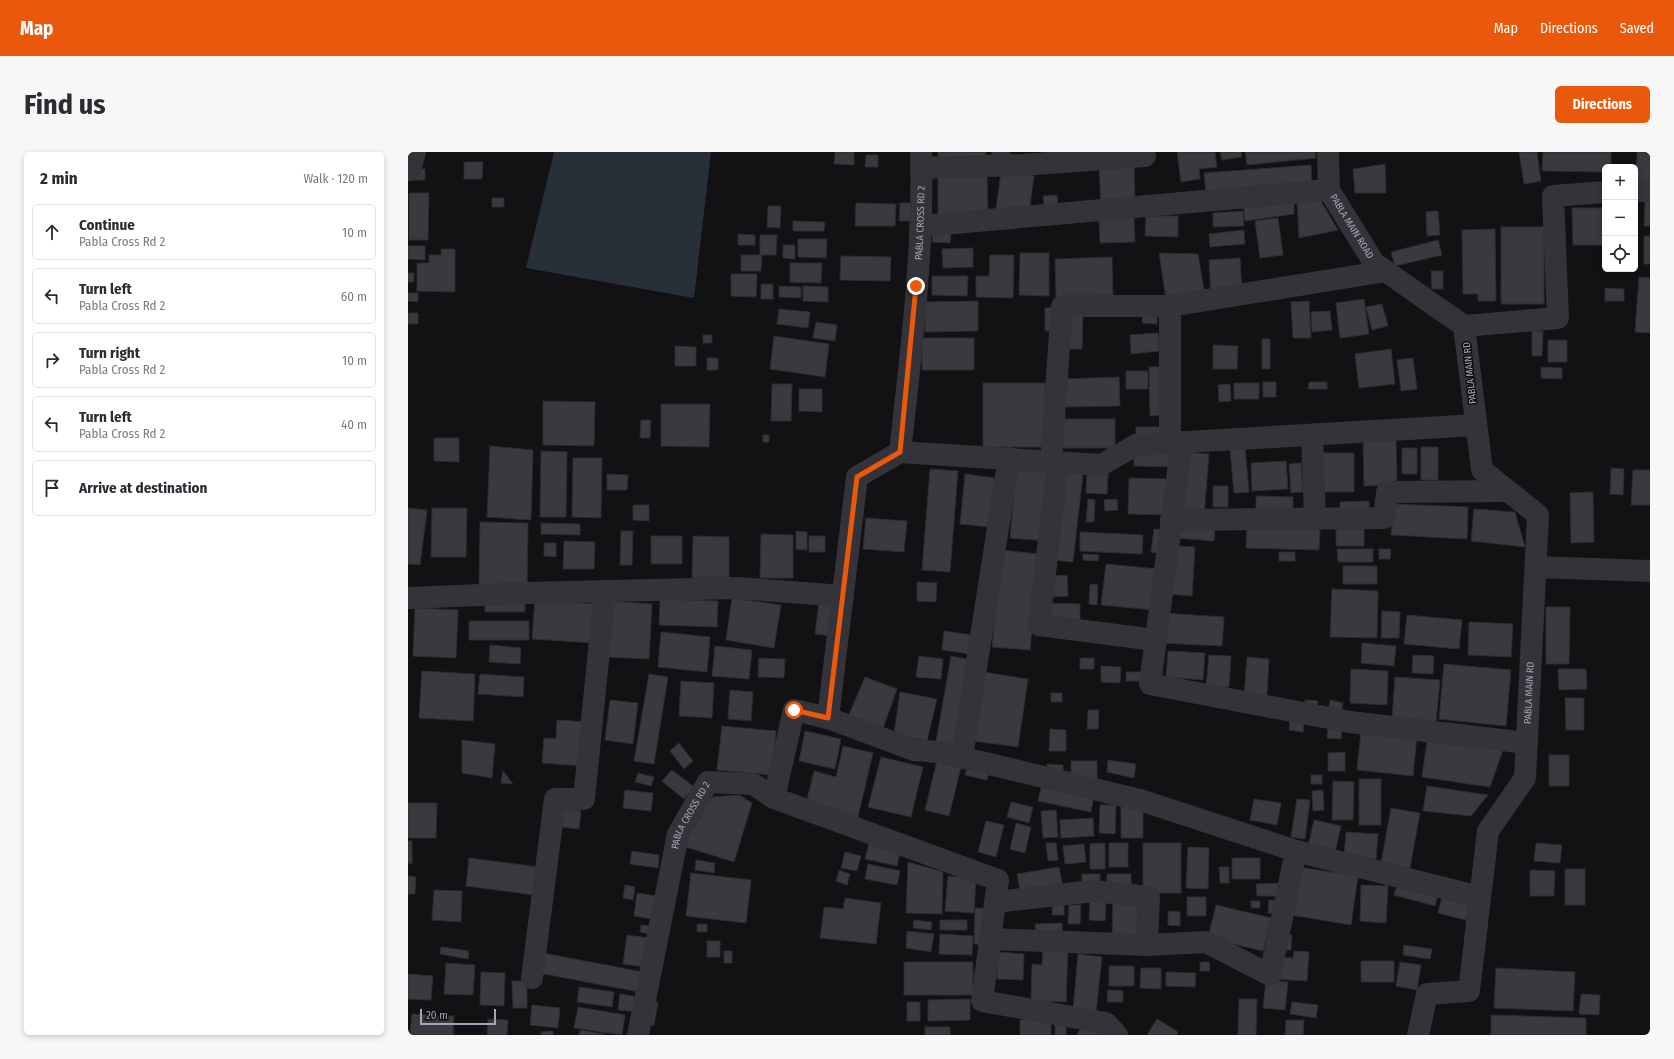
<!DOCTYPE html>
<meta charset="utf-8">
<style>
:root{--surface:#fff;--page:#f7f7f7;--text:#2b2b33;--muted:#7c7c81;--line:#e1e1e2;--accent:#ea580c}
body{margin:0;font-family:"Fira Sans Condensed",sans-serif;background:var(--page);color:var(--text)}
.controls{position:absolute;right:12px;top:12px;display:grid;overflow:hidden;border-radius:6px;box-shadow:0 2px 6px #0003}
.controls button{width:36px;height:36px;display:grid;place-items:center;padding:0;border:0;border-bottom:1px solid var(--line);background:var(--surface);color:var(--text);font:20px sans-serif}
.scale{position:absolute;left:12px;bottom:10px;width:76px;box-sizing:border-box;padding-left:4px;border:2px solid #a2a6b6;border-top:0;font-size:11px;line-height:14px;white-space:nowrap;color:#a2a6b6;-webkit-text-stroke:3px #0d0d0f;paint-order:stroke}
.stop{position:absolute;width:12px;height:12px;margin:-9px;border:3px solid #ea580c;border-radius:50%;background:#fff}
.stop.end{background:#ea580c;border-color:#fff;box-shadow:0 1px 4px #0008}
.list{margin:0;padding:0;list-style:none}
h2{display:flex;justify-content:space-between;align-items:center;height:52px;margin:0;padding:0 16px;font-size:17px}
h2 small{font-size:13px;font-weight:400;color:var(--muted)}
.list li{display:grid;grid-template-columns:26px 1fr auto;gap:12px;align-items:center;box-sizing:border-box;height:56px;margin:0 8px 8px;padding:0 8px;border:1px solid var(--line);border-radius:6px}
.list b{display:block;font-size:15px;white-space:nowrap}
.list p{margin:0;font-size:13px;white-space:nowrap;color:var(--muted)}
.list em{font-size:13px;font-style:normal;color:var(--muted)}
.icon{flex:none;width:22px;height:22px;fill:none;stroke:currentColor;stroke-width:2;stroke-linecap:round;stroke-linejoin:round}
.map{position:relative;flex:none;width:1242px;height:883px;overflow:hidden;border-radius:6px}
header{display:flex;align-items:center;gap:24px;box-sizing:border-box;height:56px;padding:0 20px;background:var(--accent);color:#fff}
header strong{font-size:19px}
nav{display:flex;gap:22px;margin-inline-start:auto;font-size:14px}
.intro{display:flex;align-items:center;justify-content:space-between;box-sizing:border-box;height:96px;padding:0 24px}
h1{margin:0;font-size:28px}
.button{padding:10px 18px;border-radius:6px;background:var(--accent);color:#fff;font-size:14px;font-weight:700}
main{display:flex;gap:24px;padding:0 24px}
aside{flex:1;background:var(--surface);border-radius:6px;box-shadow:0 2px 6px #0003}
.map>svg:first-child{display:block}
</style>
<header>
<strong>Map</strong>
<nav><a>Map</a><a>Directions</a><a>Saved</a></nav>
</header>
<div class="intro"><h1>Find us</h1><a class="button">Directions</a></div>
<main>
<aside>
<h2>2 min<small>Walk · 120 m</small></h2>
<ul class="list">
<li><svg class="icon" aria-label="ahead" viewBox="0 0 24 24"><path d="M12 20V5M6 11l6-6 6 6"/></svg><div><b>Continue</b><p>Pabla Cross Rd 2</p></div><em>10 m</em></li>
<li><svg class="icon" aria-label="left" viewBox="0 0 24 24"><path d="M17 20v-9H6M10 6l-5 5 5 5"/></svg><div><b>Turn left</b><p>Pabla Cross Rd 2</p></div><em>60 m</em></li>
<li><svg class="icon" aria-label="right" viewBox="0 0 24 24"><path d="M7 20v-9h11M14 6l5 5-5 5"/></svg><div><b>Turn right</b><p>Pabla Cross Rd 2</p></div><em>10 m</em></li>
<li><svg class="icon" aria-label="left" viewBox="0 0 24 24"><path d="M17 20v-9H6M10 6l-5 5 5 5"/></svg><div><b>Turn left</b><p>Pabla Cross Rd 2</p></div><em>40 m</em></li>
<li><svg class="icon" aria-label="arrive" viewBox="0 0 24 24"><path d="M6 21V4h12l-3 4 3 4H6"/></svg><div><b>Arrive at destination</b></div></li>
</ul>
</aside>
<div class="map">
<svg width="1242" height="883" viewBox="0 0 1242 883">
<rect width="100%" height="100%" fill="#121214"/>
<path fill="#272f39" d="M146,0H303L286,146L118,116Z"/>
<path fill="#393a3f" stroke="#2c2c30" d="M427,0H446V13L426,12Z
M530,0H578V9H530Z
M584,0H602V6H584Z
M769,0H807L809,15L791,17L792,27L773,30Z
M812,0H833L834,5L814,8Z
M837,0H907L908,6L839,13Z
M1111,0H1129L1133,29L1116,32Z
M1135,0H1203V15H1197V20L1134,19Z
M1229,0H1242V29L1228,28Z
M458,3H470V15H457Z
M726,9L727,53L693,54L691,10Z
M56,10H75L74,27H56Z
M977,12L978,41H947L945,17Z
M903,13L904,33L798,41L796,21Z
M6,17H17V28H5Z
M593,20L626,24L621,61L588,57Z
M530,22H579L580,62L530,63Z
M1,41H21L20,88H1Z
M649,43L650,54H636L635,44Z
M886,44V62L837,69L835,49Z
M84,46H96V55H84Z
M911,46L930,78L891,86L889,50Z
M1237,49L1242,50V74H1236Z
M448,51L488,52L487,74H447Z
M492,51H503L502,69H491Z
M360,54H373L372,76L359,75Z
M1164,56H1196V93H1165Z
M1227,58H1228L1227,87Z
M835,59L836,74L805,75V61Z
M1030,59L1032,83L1019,84L1018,60Z
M726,64L727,90L692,91L691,66Z
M738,64H770V85L737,84Z
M870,66L875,103L852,106L847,69Z
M385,69L417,70L416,79H385Z
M1093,75H1136V152H1093Z
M525,77L543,79L542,91L524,90Z
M1087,77L1088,149H1070V142H1055L1054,78Z
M836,78L837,92L802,95L801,82Z
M330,82L347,83V93H330Z
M352,83H369L368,103H352Z
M1236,84H1242V112H1236Z
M390,87H419L418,106L390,105Z
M1030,88L1034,103L987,114L983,100Z
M375,93H387V107L375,106Z
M0,94H17V108L0,107Z
M565,96V115L535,116L534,97Z
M33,97H47V140L9,139V111H21V103H33Z
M612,101H641V144L611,143Z
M751,101L790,102L799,156L759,154Z
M333,103H354L353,119H333Z
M582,103H606L605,146L568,145V124H581Z
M433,104L483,105L482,129L432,128Z
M704,105L705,143L648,145L647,107Z
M832,106L834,140L803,142L801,108Z
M382,111H414L413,131L382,130Z
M1023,119H1035V137H1024Z
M0,121H6V130H0Z
M323,122H349L348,145L323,144Z
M524,124H560L559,144L524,143Z
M1231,125L1242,126V181L1227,180Z
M353,132H365V147H353Z
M371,134L393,135V146L371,145Z
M395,134L420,135V150L395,149Z
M1197,136L1216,137V149H1197Z
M0,141H10V150L0,149Z
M956,147L961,182L932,186L928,151Z
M570,149V179L517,180V150Z
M901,149L903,186H885L883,150Z
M974,152L980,174L964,178L958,155Z
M647,155L648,179H637V156Z
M371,157L402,160L400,176L369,172Z
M922,159L924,178L904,180L903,160Z
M735,160L749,161V172L734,171Z
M0,161H10V172H0Z
M659,161H675L674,197H658Z
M408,170L429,173L427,189L405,186Z
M1124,179H1135L1134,204H1124Z
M750,181L751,199L723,202L722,183Z
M295,183H304V191H295Z
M366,184L421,192L417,225L362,217Z
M514,186H566V218H514Z
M854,187H862V217H854Z
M1140,188H1159V210H1140Z
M805,193L830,194L829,217H805Z
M267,194L288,195V214H267Z
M983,197L987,232L951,236L947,202Z
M299,206H310V218H299Z
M1005,206L1009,237L993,239L989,208Z
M741,215H757L758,263L742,264Z
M1133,215L1154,216V227L1133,226Z
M718,219H740V237H718Z
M711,225L712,254L655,255V227Z
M855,230H868V245H855Z
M901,230H919V237H900Z
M575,231H637V295H575Z
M826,231H851V247H826Z
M364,232H384L383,269H363Z
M822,232L823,249L811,250L810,233Z
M391,237H414V260L391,259Z
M135,249L187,250L186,294L135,293Z
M253,252H302L301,295L253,294Z
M653,267H707V296H653Z
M233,268H243L242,286H232Z
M728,275H759V287L728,288Z
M355,283H361V290H355Z
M26,286H51V310L26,309Z
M988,286L989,333L956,334L955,287Z
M82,294L125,298L123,368L79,365Z
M1013,295H1030V328H1013Z
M837,296L841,340L826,341L822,297Z
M994,296H1009V322H994Z
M133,299L159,300L158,365H132Z
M726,300L768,301V315L726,314Z
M777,300L801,302L796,365L772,363Z
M913,301H946V340H913Z
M165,306H194L193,366L164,365Z
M878,309L880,337L844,339L843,311Z
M893,311L895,340L883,341L881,312Z
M1203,316L1216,317L1215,343L1202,342Z
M522,317L550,319L542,420L514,418Z
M608,317L644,320L638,389L602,386Z
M1225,318H1242V353H1223Z
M655,320L675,322L665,410L645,408Z
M679,320L700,321L699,342L678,341Z
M199,322L220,323L219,338H199Z
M557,322L587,326L581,375L552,372Z
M721,326L763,327V363L720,362Z
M805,334H820V355H805Z
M1185,340L1186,390L1163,391L1162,341Z
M848,344L885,345V363L848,362Z
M680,347L687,348L686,370H678Z
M709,347L710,358L697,359L696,348Z
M961,349V359L932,360V350Z
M985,352L1060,355L1059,387L983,383Z
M225,353H241V369L225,368Z
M0,356L19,358L12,413L0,412Z
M24,356H59L58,405H23Z
M1066,357L1107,360L1117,395L1063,389Z
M458,366L499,369L496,400L455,397Z
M72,370L120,371L119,434L71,433Z
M133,371L172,372V383L133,382Z
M768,373L807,376L806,389L767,386Z
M839,374L912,376L911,398L838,396Z
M746,377L758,378L756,402L743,400Z
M928,377H956V394H928Z
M213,379H225L224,413H212Z
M388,379L399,380V398L388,397Z
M672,380L735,383L734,402L672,399Z
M353,382L385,383V426H352Z
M243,384H274V412H243Z
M285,384L321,385V426H284Z
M401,384H417V400H401Z
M156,389L187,390L186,417H155Z
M136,391H148V405L136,404Z
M765,394L787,395L784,444L761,442Z
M929,397H965V410H930Z
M971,397H983L982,407H971Z
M593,398L631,402L622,498L584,495Z
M871,400H887V409H871Z
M675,402L691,403L690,409L675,408Z
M698,412L750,417L746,458L693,453Z
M935,414H969V432H935Z
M659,423L660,444L644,445V424Z
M509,430L529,431L528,450L509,449Z
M682,432L690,433L689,453L681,452Z
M924,437L970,439L969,486L922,485Z
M77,444H117V460H77Z
M324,446L373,453L366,496L318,488Z
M127,447L188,452L185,491L124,487Z
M252,447L310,449L309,475L251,473Z
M201,449L244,452L241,507L198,505Z
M411,450L429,452L424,484L407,482Z
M638,451L672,452V472L637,471Z
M1138,455H1162L1161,512H1138Z
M7,456L50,458L48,506L5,504Z
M974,459L992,460L991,486H973Z
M754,461L816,465L814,494L753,491Z
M999,463L1054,468L1051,497L996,492Z
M61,469H121V488H61Z
M1061,470L1105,472L1103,505L1060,503Z
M536,479L565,483L562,502L534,498Z
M253,480L302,485L299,520L250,515Z
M954,491L988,494L986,514L953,511Z
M82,493L113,496L112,512L81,510Z
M307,494L344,498L341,527L304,524Z
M760,499L797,501L795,528L758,525Z
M801,503L823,504L821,535L798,534Z
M1005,503L1026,504L1025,522L1004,521Z
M511,504L535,507L533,527L508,525Z
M543,504L562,508L548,594L528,590Z
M839,505L861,507L858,558L835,556Z
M351,506L377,507L376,526L350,525Z
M672,506H686V517H672Z
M1036,512L1103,518L1098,574L1031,567Z
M693,514L713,515L712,531L693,530Z
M943,517L980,519L979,553L942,551Z
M1150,517H1178L1179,537L1151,538Z
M14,519L67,522L65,569L11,566Z
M575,520L620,527L610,595L565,589Z
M718,520H734V529H718Z
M72,522L116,525L115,545L70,542Z
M241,522L260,525L246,612L226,609Z
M457,525L489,537L474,579L440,565Z
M987,525L1032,528L1028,570L984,567Z
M273,529L306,531L304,566L271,564Z
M322,538L345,540L343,569L320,567Z
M492,540L529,547L519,589L486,582Z
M643,541H654V550H643Z
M1157,546H1176V578H1158Z
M202,548L230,551L225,592L197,588Z
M897,548L910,549L909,556L897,555Z
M922,548L935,551L933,561L920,559Z
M680,558H691L690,577H679Z
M149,568L178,570L174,614L134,611L136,586L148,587Z
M882,568L896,569L895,580L881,578Z
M920,573L934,574L933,587L919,586Z
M314,574L368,579L364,623L309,618Z
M642,577L658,578V599H641Z
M953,578L1009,584L1005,624L949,618Z
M397,579L433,587L427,617L391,609Z
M54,588L87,592L84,626L54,621Z
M1019,589L1095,598L1082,635L1014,625Z
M271,591L285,609L276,617L262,599Z
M435,594L465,601L449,669L397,656L406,619L428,625Z
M937,600V619H920V601Z
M1141,603H1161V634H1141Z
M473,605L515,615L503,665L460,655Z
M700,608L728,612L726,626L699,620Z
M529,609L553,615L541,664L517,658Z
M663,609H689V629H663Z
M639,612L655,613V623H639Z
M560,613L581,618L579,628L557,623Z
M264,618L286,635L276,647L254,629Z
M95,619L105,632L93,631Z
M230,621L246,625L243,634L227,630Z
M903,623H914V632H903Z
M951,627H973V673H951Z
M925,629L946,630L945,668H924Z
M634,632L686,643L683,660L630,649Z
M1019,634L1080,643L1063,664L1015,659Z
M217,638L245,641L243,659L215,656Z
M915,638L916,658L905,659L904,639Z
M331,643L344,651L326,710L275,694L304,645Z
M846,647L873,651L869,673L842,668Z
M889,647L902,648L897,687L883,685Z
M603,650L625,655L621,671L599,665Z
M0,651H29L28,686H0Z
M692,653H708L707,682L691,681Z
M713,655H735V686H713Z
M983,656L1012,661L1002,716L973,711Z
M156,657L173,659L171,677L154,675Z
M648,658L650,685L635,686L633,659Z
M685,666L686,684L653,686L652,668Z
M906,668L933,674L927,700L900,694Z
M578,669L596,673L588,705L570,700Z
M608,671L623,675L617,701L602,697Z
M938,680L970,682L968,707L936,704Z
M0,689H4V712L0,711Z
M638,691H648L650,708L640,709Z
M697,691V717H682V692Z
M701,691H720V715H701Z
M735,691H773V741H735Z
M1128,691L1154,693L1152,711L1126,709Z
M461,692L492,699L489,714L457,707Z
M676,692L678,710L657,712L655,694Z
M780,695L801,696L800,737L778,736Z
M224,699L251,703L250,716L222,712Z
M437,700L453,704L449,719L433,716Z
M61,706L131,715L127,743L58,734Z
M824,706H852V727H824Z
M288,708L307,711L306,721L287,718Z
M500,710L535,720L534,762L498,761Z
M460,712L492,719L489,733L457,727Z
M651,715L655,735L613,743L609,722Z
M811,715H821V731H812Z
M890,715L950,724L943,773L883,763Z
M1157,717H1177V753H1157Z
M431,718L442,722L439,733L428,729Z
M1122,718L1147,719L1146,744H1122Z
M283,721L343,728L338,771L278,764Z
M674,722H692V734H674Z
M699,722H723V738H699Z
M0,724L8,725L7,742H0Z
M540,724L568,726L566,761L537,759Z
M990,730L1030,742L1027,754L986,743Z
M873,731V744H849L848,732Z
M217,733L227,735L225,748L215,746Z
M953,733L980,734L978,771L952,769Z
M26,738L54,739L53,770L24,768Z
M229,741L248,744L245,767L226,764Z
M1035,741L1062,748L1058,768L1030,761Z
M779,745H798V764H779Z
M437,746L473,751L468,792L412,786L416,755L435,757Z
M645,747H656V763H644Z
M682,747L698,748L697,769L681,768Z
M861,748L873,749L871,762L860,761Z
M705,749H730L729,785H704Z
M843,749H852V756H843Z
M661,753H673L672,772H660Z
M808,753L863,766L855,799L800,786Z
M567,756L581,757L580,793L566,792Z
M760,759L772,760V774L760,773Z
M506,768L524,770L523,778L505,776Z
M532,768H559V778H532Z
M654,771V780L628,781L627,772Z
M289,772H299V780H289Z
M233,773L243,774L241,782L232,780Z
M499,779L526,782L523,800L498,796Z
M532,782L565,784L564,803L531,802Z
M874,782L884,783L883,798H873Z
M219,783L241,786L238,815L215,812Z
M299,789H312V805H299Z
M996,793L1024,797L1022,807L995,803Z
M33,795L61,799L60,807L32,802Z
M635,796L660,797L658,850L623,849L624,812L634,813Z
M316,799H324V811H316Z
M886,799L901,800L899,829L867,827L869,805L885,806Z
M590,800L616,802L615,828L589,827Z
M135,801L235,820L231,840L131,821Z
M670,802L694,805L688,860L665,858Z
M953,809H986V830H953Z
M496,810H565V843H496Z
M792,810H801L802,819H792Z
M992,810L1013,813L1009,838L988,834Z
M38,811L67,813L65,843L36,842Z
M701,814H726V834H701Z
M733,816H753V837L732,836Z
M1088,816L1167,820L1165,859L1086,856Z
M73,820L97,821L96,854L72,853Z
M758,820L788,821L787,835L758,834Z
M0,822L25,824L23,848L0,847Z
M858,828L880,830L877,858L855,856Z
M104,829H119V856H105Z
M171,835L206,840L204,855L169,850Z
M700,838L715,839V850H699Z
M212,842L232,845L230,860L210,858Z
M1173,842L1192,843L1191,863L1171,862Z
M562,847V868L520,869V848Z
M831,847H849L848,883H830Z
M240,849L250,850L246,873H237Z
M499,850H512V869H499Z
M884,850L910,853L908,866L882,862Z
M124,853L152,856L150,876L122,873Z
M170,855L217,863L214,883L166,876Z
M4,862L46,864L45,883H2Z
M1083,863L1178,866V883H1083Z
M80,867L100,868L99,883H79Z
M643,867V883H612V868Z
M749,867L770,880L769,883H739Z
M878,868H896L895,883H877Z
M647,870L658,871V883H647Z
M674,873L695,883H669Z
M517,875H542V883H517Z
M172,878L196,882L195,883H171Z
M145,879V883H133V880Z"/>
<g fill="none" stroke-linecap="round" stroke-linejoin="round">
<g stroke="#333339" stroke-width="22">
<path id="s1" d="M920,0L921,38L966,111L1056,174"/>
<path d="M513,16L613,13L737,4"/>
<path d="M0,17L2,18L7,0"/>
<path d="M1227,39H1242"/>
<path d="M512,74L921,38"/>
<path d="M762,154V291"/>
<path d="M1056,174L1150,166L1145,44L1197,40"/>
<path d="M904,283L907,367"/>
<path d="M774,290L742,532L942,570L1119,591"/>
<path d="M492,300L693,313L728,293L1068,273"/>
<path id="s2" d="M492,300C503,202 516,98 513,0"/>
<path d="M643,309L654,154H762L978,119"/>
<path d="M650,310L631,473L747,488"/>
<path d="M763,368L976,366L979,340L1099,339"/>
<path d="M1128,415L1242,419"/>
<path d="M0,446L118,441L329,436L435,444"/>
<path d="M420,566L506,598L531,600L732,648L888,699L1072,745"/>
<path d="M554,605L601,306"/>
<path d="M366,646L590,728L574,849L698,871L709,883"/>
<path d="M587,750L686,739L741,745L739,793"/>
<path d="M582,787L739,793L798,790L862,823L888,699"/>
<path d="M124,826L147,647H176L197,439"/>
<path id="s3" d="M230,883L270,682L300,630L345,632L366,646L386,558L420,566L449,325L492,300"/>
<path id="s4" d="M1010,883L1019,842L1061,839L1080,679L1117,626L1130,363L1074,318L1056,174"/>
</g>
</g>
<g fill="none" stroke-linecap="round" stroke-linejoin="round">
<path stroke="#ea580c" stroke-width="5" d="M386,558L420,566L449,325L492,300L508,134"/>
</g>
<g text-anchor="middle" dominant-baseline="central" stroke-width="3" stroke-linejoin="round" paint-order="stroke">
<g font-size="10" fill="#a2a6b6" stroke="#0d0d0f">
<text stroke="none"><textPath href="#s2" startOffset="230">PABLA CROSS RD 2</textPath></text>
<text stroke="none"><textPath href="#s1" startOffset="81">PABLA MAIN ROAD</textPath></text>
<text transform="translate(1062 221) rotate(-96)">PABLA MAIN RD</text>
<text stroke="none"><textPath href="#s4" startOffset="395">PABLA MAIN RD</textPath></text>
<text stroke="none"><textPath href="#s3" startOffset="227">PABLA CROSS RD 2</textPath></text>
</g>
</g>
</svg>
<div class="controls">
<button>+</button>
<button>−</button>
<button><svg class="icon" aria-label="locate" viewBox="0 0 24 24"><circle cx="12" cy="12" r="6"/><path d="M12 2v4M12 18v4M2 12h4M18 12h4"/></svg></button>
</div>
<div class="scale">20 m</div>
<div class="stop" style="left:386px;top:558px"></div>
<div class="stop end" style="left:508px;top:134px"></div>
</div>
</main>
